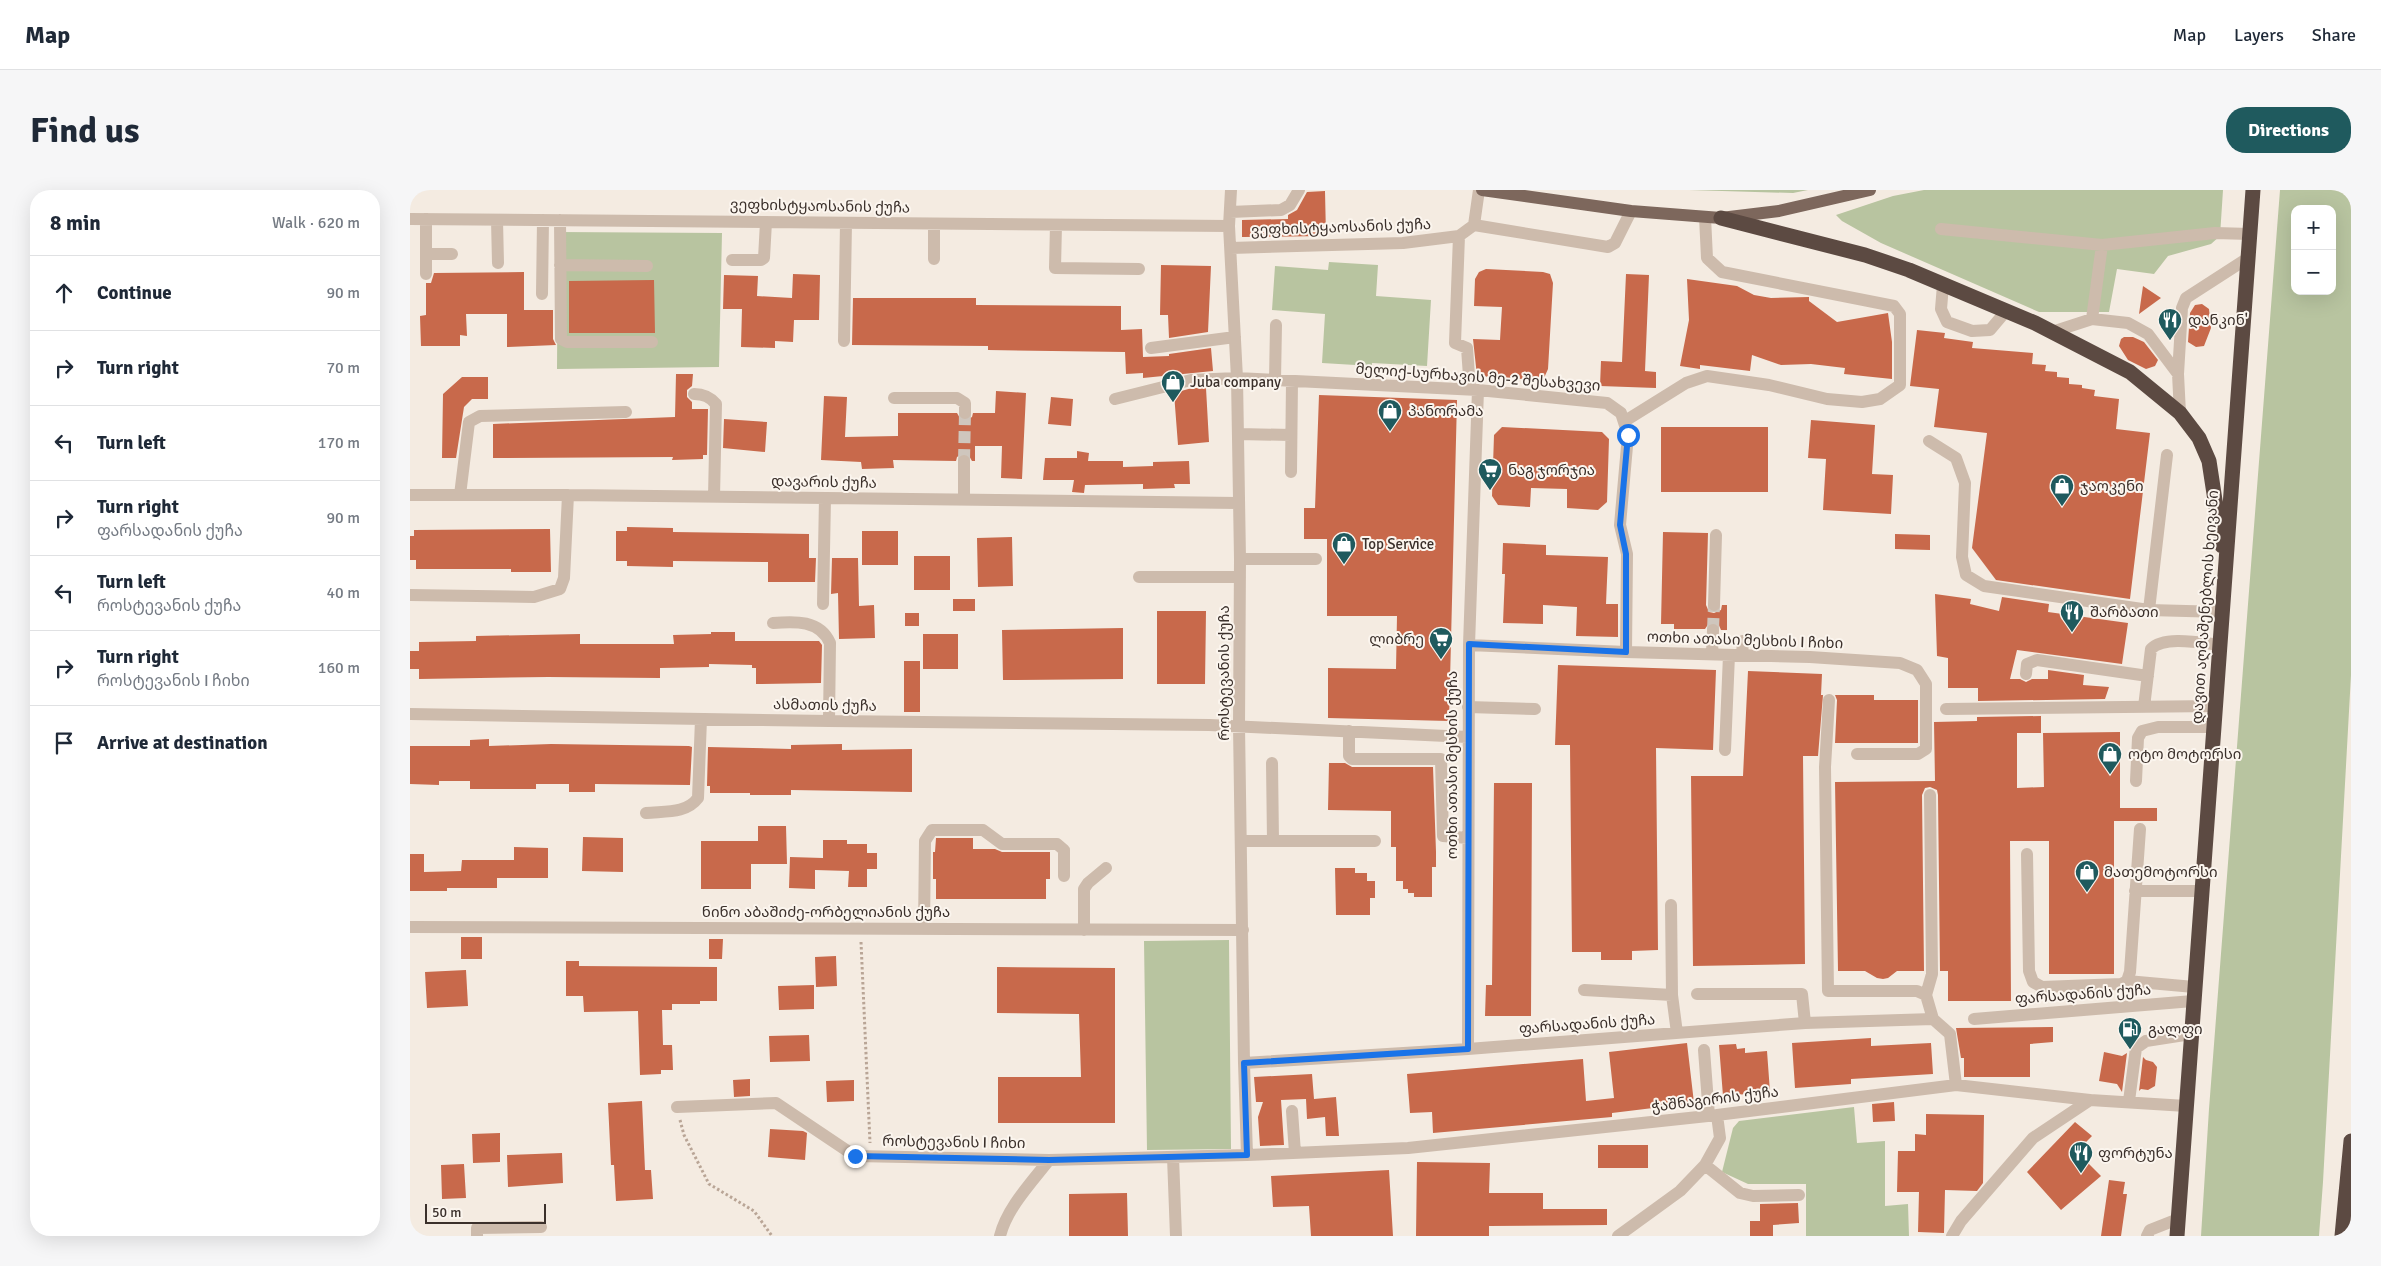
<!DOCTYPE html>
<meta charset="utf-8">
<style>
:root{--surface:#fff;--page:#f6f6f7;--text:#1f2937;--muted:#747a83;--line:#e0e1e3;--accent:#1f5a5e}
body{margin:0;font-family:Signika,"Noto Sans Georgian",sans-serif;background:var(--page);color:var(--text)}
.controls{position:absolute;right:15px;top:15px;display:grid;overflow:hidden;border-radius:10px;box-shadow:0 5px 20px #0002}
.controls button{width:45px;height:45px;display:grid;place-items:center;padding:0;border:0;border-bottom:1px solid var(--line);background:var(--surface);color:var(--text);font:25px sans-serif}
.scale{position:absolute;left:15px;bottom:12px;width:121px;box-sizing:border-box;padding-left:5px;border:2px solid #3b302b;border-top:0;font-size:14px;line-height:18px;white-space:nowrap;color:#3b302b;-webkit-text-stroke:4px #fbf5ee;paint-order:stroke}
.stop{position:absolute;width:15px;height:15px;margin:-11px;border:4px solid #1a73e8;border-radius:50%;background:#fff}
.stop.end{background:#1a73e8;border-color:#fff;box-shadow:0 1px 5px #0008}
.list{margin:0;padding:0;list-style:none}
h2{display:flex;justify-content:space-between;align-items:center;height:65px;margin:0;padding:0 20px;font-size:21px}
h2 small{font-size:16px;font-weight:400;color:var(--muted)}
.list li{display:grid;grid-template-columns:32px 1fr auto;gap:15px;align-items:center;box-sizing:border-box;height:75px;padding:0 20px;border-top:1px solid var(--line)}
.list b{display:block;font-size:19px;white-space:nowrap}
.list p{margin:0;font-size:16px;white-space:nowrap;color:var(--muted)}
.list em{font-size:16px;font-style:normal;color:var(--muted)}
.icon{flex:none;width:28px;height:28px;fill:none;stroke:currentColor;stroke-width:2;stroke-linecap:round;stroke-linejoin:round}
.map{position:relative;flex:none;width:1941px;height:1046px;overflow:hidden;border-radius:20px}
header{display:flex;align-items:center;gap:30px;box-sizing:border-box;height:70px;padding:0 25px;background:var(--surface);border-bottom:1px solid var(--line)}
header strong{font-size:24px}
nav{display:flex;gap:28px;margin-inline-start:auto;font-size:18px}
.intro{display:flex;align-items:center;justify-content:space-between;box-sizing:border-box;height:120px;padding:0 30px}
h1{margin:0;font-size:35px}
.button{padding:12px 22px;border-radius:20px;background:var(--accent);color:#fff;font-size:18px;font-weight:700}
main{display:flex;gap:30px;padding:0 30px}
aside{flex:1;background:var(--surface);border-radius:20px;box-shadow:0 5px 20px #0002}
.map>svg:first-child{display:block}
</style>
<header>
<strong>Map</strong>
<nav><a>Map</a><a>Layers</a><a>Share</a></nav>
</header>
<div class="intro"><h1>Find us</h1><a class="button">Directions</a></div>
<main>
<aside>
<h2>8 min<small>Walk · 620 m</small></h2>
<ul class="list">
<li><svg class="icon" aria-label="ahead" viewBox="0 0 24 24"><path d="M12 20V5M6 11l6-6 6 6"/></svg><div><b>Continue</b></div><em>90 m</em></li>
<li><svg class="icon" aria-label="right" viewBox="0 0 24 24"><path d="M7 20v-9h11M14 6l5 5-5 5"/></svg><div><b>Turn right</b></div><em>70 m</em></li>
<li><svg class="icon" aria-label="left" viewBox="0 0 24 24"><path d="M17 20v-9H6M10 6l-5 5 5 5"/></svg><div><b>Turn left</b></div><em>170 m</em></li>
<li><svg class="icon" aria-label="right" viewBox="0 0 24 24"><path d="M7 20v-9h11M14 6l5 5-5 5"/></svg><div><b>Turn right</b><p>ფარსადანის ქუჩა</p></div><em>90 m</em></li>
<li><svg class="icon" aria-label="left" viewBox="0 0 24 24"><path d="M17 20v-9H6M10 6l-5 5 5 5"/></svg><div><b>Turn left</b><p>როსტევანის ქუჩა</p></div><em>40 m</em></li>
<li><svg class="icon" aria-label="right" viewBox="0 0 24 24"><path d="M7 20v-9h11M14 6l5 5-5 5"/></svg><div><b>Turn right</b><p>როსტევანის I ჩიხი</p></div><em>160 m</em></li>
<li><svg class="icon" aria-label="arrive" viewBox="0 0 24 24"><path d="M6 21V4h12l-3 4 3 4H6"/></svg><div><b>Arrive at destination</b></div></li>
</ul>
</aside>
<div class="map">
<svg width="1941" height="1046" viewBox="0 0 1941 1046">
<rect width="100%" height="100%" fill="#f4ebe1"/>
<path fill="#b8c4a0" fill-rule="evenodd" d="M1279,0H1398L1383,3Z
M1514,0H1813L1810,46L1801,54L1758,66L1744,84L1707,79L1699,122H1629L1471,53L1432,31L1426,25L1483,6Z
M1870,0H1941V485L1913,992L1909,1046H1791L1799,919ZM1885,19H1922V101H1885Z
M148,42L312,43L309,177L147,179Z
M919,72L968,75L966,106L1021,110L1017,176L962,173V176L912,173L915,124L862,120L865,76L918,80Z
M819,750L821,959L737,960L734,751Z
M1444,917L1447,953L1475,951V1016L1498,1014L1499,1046H1396V994H1338L1312,982L1323,938L1329,931Z"/>
<path fill="#c8694b" d="M915,1L916,46L832,47V30L878,29V25L887,20L897,2Z
M751,75L801,76L798,142L759,148L758,125H750Z
M1076,79L1133,82L1140,84L1143,93L1138,179L1134,188L1126,190L1067,186L1063,149L1090,150L1092,117L1064,116L1065,89L1069,82Z
M114,82V120H143V149L146,155L97,157V124H56L57,146L50,145V156H11L10,126L16,125V93H21L24,83Z
M383,84L410,85L409,130H384L383,152L365,151V158L331,157L332,119H313L314,85L348,86L347,106L382,108Z
M1216,84L1239,85L1235,181L1246,182V198L1190,196L1191,171L1212,172Z
M1277,89L1327,96L1344,105L1361,108L1399,107V111L1427,132L1478,123L1482,152V189L1434,184L1435,178L1401,174L1371,175L1342,165L1340,181L1290,175V179L1270,176L1279,130Z
M244,90L245,143H159V91Z
M1733,96L1751,108L1729,124Z
M443,108H566V115L711,116V140L732,139L733,167L759,166V164L801,158L803,181L733,188V183L716,184L715,162L578,160V156L442,155Z
M1792,114L1799,119L1801,138L1794,156L1786,157L1778,152L1780,123L1785,115Z
M1507,140L1535,143L1534,148L1563,152L1562,158L1623,163L1622,174L1636,175L1635,181L1647,182V187L1659,188V194L1672,195V198L1685,200L1684,206L1709,209L1706,239L1740,243L1720,409L1586,390L1562,358L1577,243L1524,237L1529,199L1500,196Z
M1714,147H1723L1734,152L1748,170L1745,176L1736,179L1718,170L1709,156L1711,149Z
M266,184H283L282,196L277,200V207L282,212V219H298L297,265H293V269L262,270L263,267L83,268V234L265,227Z
M52,187H78V209H62L54,217L46,268H32L33,204Z
M782,198H796L799,252L768,255L764,203Z
M586,201L616,203L612,289L591,288L592,256H565V271H562L558,264L554,263L547,267L546,271L483,270L484,278L452,279L451,272L411,270L414,206L437,207L435,247L488,246V223H547L551,230L555,231L562,227L563,223H585Z
M909,205L1047,210L1039,531L918,528V478L986,479L987,426H917V349H894V318H905Z
M641,207L663,209L661,236L638,234Z
M314,229L357,232L355,262L313,258Z
M1401,230L1465,235L1462,284L1483,285L1481,324L1413,320L1416,269L1398,268Z
M1092,237L1192,242L1199,249L1197,312L1188,320L1157,318V299L1121,298L1120,317L1088,315L1082,306L1084,245Z
M1251,237H1358V302H1251Z
M667,261L679,263L678,271H713V277L743,276V272L779,271L780,294H764L765,298L733,299V294L675,295L674,303L662,302L664,290H633L635,268H667Z
M217,337L263,338V342L399,344V368H406L405,392H358V372L263,371V377L217,376V371H206V341H217Z
M140,339L141,382H101V379H6V370H0V346H4V340Z
M452,341H488V375H452Z
M1253,342L1298,343L1296,415L1299,422L1304,423L1311,420L1312,415H1317V440H1311L1308,433L1304,432L1299,433L1295,439H1264V434H1251Z
M1485,344L1520,345V360L1485,359Z
M602,347L603,396L568,397L567,348Z
M1093,353L1136,355V365L1198,367L1196,414H1208V447L1166,446L1167,417L1133,415V434L1093,433L1095,384H1092Z
M504,366H540V400H504Z
M422,368H448L449,416L464,415L465,448L429,449L428,403L421,404Z
M1525,404L1561,409L1560,414L1589,421L1592,407L1639,414L1638,422L1718,433L1712,474L1607,460L1600,489H1610L1616,492L1622,489H1638V480L1674,485L1673,495L1699,497L1695,509L1568,511V498H1538V468L1527,466Z
M543,409H565V421H543Z
M747,421H796L795,494H747Z
M495,423H509V436H495Z
M713,438V489L593,490L592,440Z
M301,442H325V451H409L412,455L411,493L346,494V478H342V475L299,474V477L250,478V488L138,487L9,489V479H0V461H9V452L66,451V446L170,444V454H264L263,445L301,444Z
M513,444H548V479H513Z
M494,471H510V522H494Z
M1148,475L1306,480L1303,560L1246,558L1248,760L1222,761V770H1191V762H1162L1160,555H1145Z
M1338,481L1412,484L1411,505H1413L1408,566H1393L1395,774L1283,776L1281,586H1333Z
M1425,505H1464V510H1508V553H1425L1427,510Z
M1631,526V543H1607V598L1634,597L1633,543L1710,542V618H1747V631H1704V784H1639V651H1600L1601,811H1538V781H1530L1528,605L1527,600L1520,597L1515,598L1512,605L1514,781H1487L1478,788L1473,789L1467,788L1455,781H1428L1425,592L1525,591L1524,532L1567,531V527Z
M79,549V556L141,554L279,556L282,557L280,595L185,594V602H159V594H126V599H60V591H29V595L0,594V556H60V550Z
M432,554V560L502,559V602L381,600V605H340V603H300V596H297L298,557L381,559V555Z
M919,573H935L942,577H1023L1026,662V677H1022V707H1004V703H998V699H993V691H986V657H981V621L918,620Z
M1084,593H1122L1121,826H1075L1076,795H1082Z
M348,636H376L377,674H341V699H291V651H348Z
M173,647L213,648V682L172,681Z
M526,648H563V659H585L592,662H640V689H636V709H526V689H523V662H525Z
M413,650H437V654H457V663H467V679H457V697H438L439,681L405,680V699L379,698L380,667L413,668Z
M104,657L138,658V688H87V698H37V701H0V664H14V682L51,681L52,670H104Z
M925,678H945V683H957V691H965V708H960V725H926Z
M51,747H72V769H51Z
M299,749H313L312,769H299Z
M426,766L427,796L406,797L405,767Z
M156,771H169V776L307,777V811H290V814H262V820H252L253,855H262L263,880H251V884L230,885L228,821L174,822L173,806H156Z
M587,777L705,778V933H588V887H671L669,824L587,823Z
M56,780L58,816L17,818L15,782Z
M404,795V819L369,820L368,796Z
M1643,837V852L1620,854V887H1554V868H1551L1546,838Z
M399,845L400,871L360,872L359,846Z
M1461,848V856L1521,853L1523,884L1441,889V894L1385,898L1382,853Z
M1277,853L1284,913L1202,923V927L1023,943L1022,922L1000,923L997,884L1173,869L1176,911L1204,908L1199,862Z
M1326,854L1327,859L1335,858V863L1357,861L1360,902L1313,906L1309,855Z
M1694,862L1712,866L1717,863L1712,902L1707,894L1689,891Z
M1733,867L1736,870L1743,872L1747,877L1745,896L1738,900L1731,899L1729,901Z
M902,884L904,909L926,907L929,946H916L915,927L897,929L896,909L871,910L874,955L850,956L848,927L853,912H846L844,887Z
M340,889V906L324,907L323,890Z
M444,890V911L417,912L416,891Z
M232,911L235,980H241L243,1009L206,1011L204,975H201L198,913Z
M1484,912L1485,931L1463,932L1462,914Z
M1516,924L1574,925L1573,993L1567,1001L1535,1000L1534,1043L1508,1042L1509,1002H1487L1488,961H1505V944L1516,945Z
M1665,932L1682,946L1672,956L1673,968L1691,986L1651,1020L1617,982Z
M360,939L393,941L397,943L395,970L358,967Z
M90,943V972L63,973L62,944Z
M1188,955H1238V978H1188Z
M152,963L153,993L98,997L97,965Z
M1007,972L1080,973L1079,1003H1133V1019H1197V1035L1079,1036V1046H1006Z
M54,974L56,1008L32,1009L31,975Z
M979,980L983,1046H901L899,1016L863,1017L861,986Z
M1699,990L1715,992L1713,1004H1717L1711,1046H1691Z
M717,1003L718,1046H659V1004Z
M1388,1013L1389,1033L1363,1035V1046H1340V1031H1350V1014Z"/>
<g fill="none" stroke-linecap="round" stroke-linejoin="round">
<path stroke="#cfc6bd" stroke-width="12" stroke-dasharray="12 6" stroke-linecap="butt" d="M554,271L555,223
M1303,440L1304,415"/>
<path stroke="#b9a596" stroke-width="3" stroke-dasharray="2.5 2.5" stroke-linecap="butt" d="M451,752L460,953
M270,930L274,945L299,994L344,1021L362,1046"/>
<path stroke="#cdbbac" stroke-width="12" d="M821,0L819,36L827,188L830,369L829,536L834,873L837,965
M820,22L871,20L880,15L889,0
M0,29L819,36
M16,29V84
M87,30L88,73
M150,30L151,149L157,152H242
M646,35L645,78L729,79
M1064,35L1198,57L1205,53L1221,21
M1531,39L1692,55L1805,43L1840,44
M1049,46L1045,153L1057,158L1060,200
M821,58L993,53L1049,46L1064,35L1069,0
M16,64H42
M524,69V34
M322,70H351L354,68L356,32
M150,75L237,76
M1533,95L1531,119L1537,132L1562,141L1580,140L1596,121
M132,104L133,30
M1682,129L1692,55
M1642,142L1682,129L1718,133L1738,144L1768,184L1770,223
M434,151L436,33
M741,158L825,147
M1768,184L1772,118L1776,108L1838,68
M865,190L866,135
M284,204C294,204 300,207 306,214L304,307
M484,208H547L555,213V223
M705,209L781,190L827,188L1068,200L1197,213L1211,223L1218,245L1210,335L1217,364L1216,462
M1215,231L1276,193L1297,186L1359,195L1417,209L1452,212L1470,209L1490,195V124L1484,116L1312,82L1297,68L1295,27
M828,244L881,245
M1519,251L1546,268L1555,293L1552,367L1556,385L1574,396L1739,420
M1757,265L1739,420L1813,422
M881,282L882,191
M0,305H158L828,313
M50,305L59,232L70,226L216,222
M554,310V271
M830,369H906
M729,387H830
M0,405L124,407L150,399L154,388L158,305
M413,414L415,308
M1304,415L1306,345
M363,433C385,431 410,430 420,453L419,531
M1059,455L1216,462L1400,467L1490,473L1507,480L1516,494V559L1508,564H1447
M1302,464L1303,440
M1332,465L1333,451
M1616,484L1617,474L1627,470L1738,486
M1419,510L1415,577L1418,801H1507L1516,805L1523,829L1540,844L1546,895
M1058,517L1125,519
M1734,517L1741,459C1754,445 1792,453 1811,455
M1536,519L1806,516
M0,524L419,531L799,535L1058,547
M939,541V566L942,569H1031L1033,646L1058,648
M1315,560L1319,465
M1726,591L1728,548L1732,541L1748,537H1804
M236,623C255,621 276,624 288,608L291,529
M832,651H863L862,573
M863,651H965
M1617,664L1619,781L1623,792L1632,797L1711,794L1717,791L1720,782L1730,639
M1725,701H1792
M1261,715L1262,805
M0,737L833,740
M514,739L515,651L522,640H573L592,654H647L654,660V686
M674,740V699L678,693L696,678
M1717,791L1784,797
M1174,800L1262,805L1267,843
M1287,804H1392L1395,833
M1516,805L1522,784L1520,605
M1564,829L1783,811
M1058,859L1059,455L1068,200
M1294,860L1299,926
M834,873L1058,859L1395,833L1523,829
M1719,911L1726,858L1736,851L1781,844
M267,917L366,913L445,966L639,970L837,965L998,958L1307,925L1546,895L1680,910L1776,916
M882,921L885,963
M763,967L766,1046
M1295,975L1330,1003L1343,1006L1389,1005
M67,1046V1038L131,1037
M590,1046C597,1018 621,993 639,970
M1208,1046L1270,1001L1295,975L1310,948L1307,925
M1542,1046L1551,1031L1623,948L1680,910
M1737,1046L1740,1040L1768,1029"/>
<path stroke="#7d675c" stroke-width="12" d="M1072,0L1221,21L1311,28L1369,21L1460,0"/>
<path stroke="#5c4a42" stroke-width="15" d="M1311,28L1455,65L1499,80L1625,133L1720,182L1770,223L1789,248L1799,271L1812,356
M1767,1046L1843,0
M1932,1046L1941,951"/>
</g>
<g fill="none" stroke-linecap="round" stroke-linejoin="round">
<path stroke="#1a73e8" stroke-width="6" d="M445,966L639,970L837,965L834,873L1058,859L1059,454L1216,462V364L1210,335L1218,245"/>
</g>
<defs>
<g id="restaurant-pin" transform="scale(1.25)"><path d="M0 17L-7.5 6A9.5 9.5 0 1 1 7.5 6Z" fill="#1f5a5e" stroke="#fbf5ee"/><path d="M-5-6h1v4h1v-4h1v4h1v-4h1v5L-1.5 .5V6h-2V.5L-5-1ZM5-6V6H3V1.5H1.5Q1.5-4 5-6Z" fill="#fff"/></g>
<g id="shop-pin" transform="scale(1.25)"><path d="M0 17L-7.5 6A9.5 9.5 0 1 1 7.5 6Z" fill="#1f5a5e" stroke="#fbf5ee"/><path d="M-5-2.5h2.3a2.7 3.5 0 0 1 5.4 0H5L5.5 6h-11ZM-1.5-2.5h3a1.5 2.3 0 0 0-3 0Z" fill="#fff"/></g>
<g id="supermarket-pin" transform="scale(1.25)"><path d="M0 17L-7.5 6A9.5 9.5 0 1 1 7.5 6Z" fill="#1f5a5e" stroke="#fbf5ee"/><path d="M-6-5.5h2.5l.6 2H6L4.5 2H-2.5L-4.4-4H-6ZM-1.5 3.2a1.3 1.3 0 1 0 .1 0ZM3 3.2a1.3 1.3 0 1 0 .1 0Z" fill="#fff"/></g>
<g id="fuel-pin" transform="scale(1.25)"><path d="M0 17L-7.5 6A9.5 9.5 0 1 1 7.5 6Z" fill="#1f5a5e" stroke="#fbf5ee"/><path d="M-5.5-6h7V0h2V4h1.3V-2.5L3-4.5l.8-.8L6-3V5H2.5V1h-1V6h-7ZM-4.2-4.7v3.2H.2V-4.7Z" fill="#fff"/></g>
</defs>
<g fill-rule="evenodd">
<use href="#restaurant-pin" x="1760" y="130"/>
<use href="#shop-pin" x="763" y="192"/>
<use href="#shop-pin" x="980" y="221"/>
<use href="#supermarket-pin" x="1080" y="280"/>
<use href="#shop-pin" x="1652" y="296"/>
<use href="#shop-pin" x="934" y="354"/>
<use href="#restaurant-pin" x="1662" y="422"/>
<use href="#supermarket-pin" x="1031" y="449"/>
<use href="#shop-pin" x="1700" y="564"/>
<use href="#shop-pin" x="1677" y="682"/>
<use href="#fuel-pin" x="1720" y="839"/>
<use href="#restaurant-pin" x="1671" y="963"/>
</g>
<g text-anchor="middle" dominant-baseline="central" stroke-width="4" stroke-linejoin="round" paint-order="stroke">
<g font-size="15" fill="#3b302b" stroke="#fbf5ee">
<text transform="translate(410 16) rotate(1)">ვეფხისტყაოსანის ქუჩა</text>
<text transform="translate(931 37) rotate(-2)">ვეფხისტყაოსანის ქუჩა</text>
<text transform="translate(1068 187) rotate(4)">მელიქ-სურხავის მე-2 შესახვევი</text>
<text transform="translate(414 292) rotate(1)">დავარის ქუჩა</text>
<text transform="translate(1795 417) rotate(-86)">დავით აღმაშენებლის ხეივანი</text>
<text transform="translate(1335 450) rotate(2)">ოთხი ათასი მესხის I ჩიხი</text>
<text transform="translate(814 483) rotate(-90)">როსტევანის ქუჩა</text>
<text transform="translate(415 515) rotate(1)">ასმათის ქუჩა</text>
<text transform="translate(1042 575) rotate(-90)">ოთხი ათასი მესხის ქუჩა</text>
<text x="416" y="722">ნინო აბაშიძე-ორბელიანის ქუჩა</text>
<text transform="translate(1673 804) rotate(-4)">ფარსადანის ქუჩა</text>
<text transform="translate(1177 834) rotate(-4)">ფარსადანის ქუჩა</text>
<text transform="translate(1305 909) rotate(-7)">ჭაშნაგირის ქუჩა</text>
<text transform="translate(544 952) rotate(1)">როსტევანის I ჩიხი</text>
</g>
<g font-size="15" fill="#3b302b" stroke="#fbf5ee" text-anchor="start">
<text x="1778" y="130">დანკინ'</text>
<text x="780" y="192">Juba company</text>
<text x="998" y="221">პანორამა</text>
<text x="1098" y="280">ნაგ ჯორჯია</text>
<text x="1670" y="296">ჯაოკენი</text>
<text x="952" y="354">Top Service</text>
<text x="1680" y="422">შარბათი</text>
<text x="1014" y="449" text-anchor="end">ლიბრე</text>
<text x="1718" y="564">ოტო მოტორსი</text>
<text x="1694" y="682">მათემოტორსი</text>
<text x="1738" y="839">გალფი</text>
<text x="1688" y="963">ფორტუნა</text>
</g>
</g>
</svg>
<div class="controls">
<button>+</button>
<button>−</button>
</div>
<div class="scale">50 m</div>
<div class="stop" style="left:1218px;top:245px"></div>
<div class="stop end" style="left:445px;top:966px"></div>
</div>
</main>
